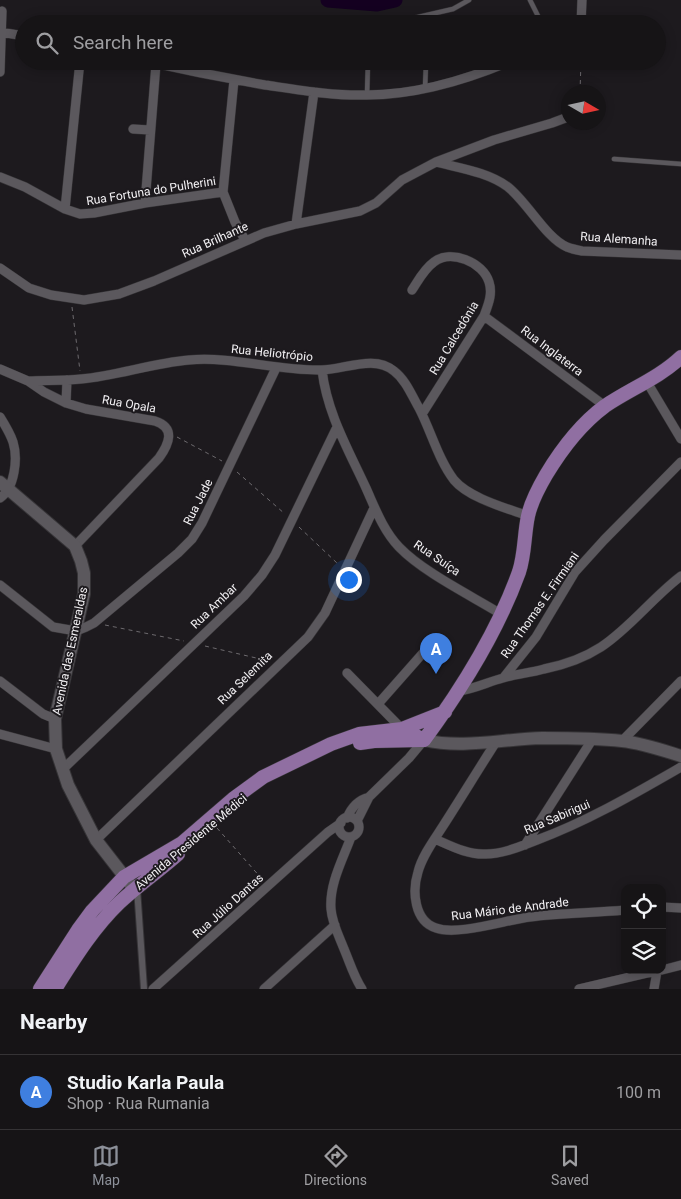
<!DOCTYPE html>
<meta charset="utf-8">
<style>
:root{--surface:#161416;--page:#232123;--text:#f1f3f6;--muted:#9e9ea1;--line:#353335;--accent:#8c9099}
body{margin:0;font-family:Roboto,sans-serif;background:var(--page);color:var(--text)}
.controls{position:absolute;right:15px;bottom:15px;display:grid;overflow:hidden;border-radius:10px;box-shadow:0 2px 12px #0003}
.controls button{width:45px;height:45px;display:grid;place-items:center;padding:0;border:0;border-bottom:1px solid var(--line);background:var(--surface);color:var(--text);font:25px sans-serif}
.compass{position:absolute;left:561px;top:85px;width:45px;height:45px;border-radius:50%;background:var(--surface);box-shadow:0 2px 12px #0003;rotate:99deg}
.you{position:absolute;left:348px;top:579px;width:18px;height:18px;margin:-12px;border:4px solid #fff;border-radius:50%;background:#1a73e8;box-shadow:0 0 0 8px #1a73e833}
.badge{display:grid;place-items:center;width:32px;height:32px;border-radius:50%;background:var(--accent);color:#fff;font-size:16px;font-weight:700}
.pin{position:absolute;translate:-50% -41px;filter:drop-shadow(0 1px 2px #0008)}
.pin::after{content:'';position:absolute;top:26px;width:18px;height:15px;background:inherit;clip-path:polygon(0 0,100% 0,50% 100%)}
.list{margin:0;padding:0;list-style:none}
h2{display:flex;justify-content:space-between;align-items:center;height:65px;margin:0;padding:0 20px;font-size:21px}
h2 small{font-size:16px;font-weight:400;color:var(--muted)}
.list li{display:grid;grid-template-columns:32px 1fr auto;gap:15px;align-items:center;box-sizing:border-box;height:75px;padding:0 20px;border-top:1px solid var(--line)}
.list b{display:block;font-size:19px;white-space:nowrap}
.list p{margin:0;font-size:16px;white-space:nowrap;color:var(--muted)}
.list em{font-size:16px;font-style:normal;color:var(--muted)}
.icon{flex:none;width:28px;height:28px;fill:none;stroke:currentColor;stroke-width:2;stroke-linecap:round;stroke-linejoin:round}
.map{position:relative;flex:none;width:681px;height:989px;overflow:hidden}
.search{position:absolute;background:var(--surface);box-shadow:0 2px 12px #0003;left:15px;right:15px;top:15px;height:55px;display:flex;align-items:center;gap:12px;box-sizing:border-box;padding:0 18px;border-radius:28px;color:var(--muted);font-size:19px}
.sheet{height:140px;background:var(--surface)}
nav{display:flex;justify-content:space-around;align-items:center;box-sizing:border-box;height:70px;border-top:1px solid var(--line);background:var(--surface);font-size:14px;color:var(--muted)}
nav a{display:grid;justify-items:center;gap:2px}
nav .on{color:var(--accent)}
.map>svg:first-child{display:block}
</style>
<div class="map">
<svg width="681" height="989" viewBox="0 0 681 989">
<rect width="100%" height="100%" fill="#1d1a1e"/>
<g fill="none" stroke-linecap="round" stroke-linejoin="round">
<path stroke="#140020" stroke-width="15" d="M328,0L377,4L395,0"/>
<g stroke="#363437" stroke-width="5.5">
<path id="service" d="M530,0L542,24
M414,18L453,9L469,0
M425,89L426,63
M367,96L368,61
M614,159L681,164"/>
</g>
<g stroke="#363437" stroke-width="8">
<path id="pedestrian" d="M137,888L144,989"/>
</g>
<g stroke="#363437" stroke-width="10">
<path id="minor" d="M581,24L582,0
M0,32L24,36
M145,61C185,70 225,78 265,85C299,90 333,96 367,95C416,95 466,80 511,61
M0,72L2,11
M234,80L223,192L235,222L245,240
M133,129L150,130
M436,162C459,168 488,172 508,187C528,203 546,238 567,247C572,249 577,250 582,251L681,255
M0,177L25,187L65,209L80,214L94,213L145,203L223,192
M145,203L156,64
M65,209L80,61
M296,224L314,92
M0,268L29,288L51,295L84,300L119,294L154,281L264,233L296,224L360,211L376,203L402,180L436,162L494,140L552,123L568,117
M412,290C418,281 424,269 434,262C451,249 483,262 489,282C493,294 488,305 484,316L422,414
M484,316L605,406
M0,369L28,381L44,392L66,403L86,409L155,421C176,428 169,444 159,458L75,546
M322,370C327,413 348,449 366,488C375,508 383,530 399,547C423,572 470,595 501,614
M28,381C45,380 63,381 81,379C117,376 152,363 189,360C232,356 277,371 321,370C344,370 374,354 394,371C406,380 412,396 419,408C431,431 438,459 454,480C469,498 506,508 528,516
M647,382L681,439
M66,403L67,380
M0,417C5,425 10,433 13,442C18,458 15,488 0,498
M0,585L53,627L76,631L86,627L94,623L178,553L192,539L202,523L276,368
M347,673L402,729
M504,677L536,637L575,572L604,540L681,462
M0,681L43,714L55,719
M459,691C474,689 488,682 503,678C516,674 530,673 544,669C564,665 584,658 601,647C630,628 653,597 681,576
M378,704L423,653
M0,734L56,749
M622,741L681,681
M496,742C478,770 461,798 443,826C434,840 422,856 418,872C412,891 414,921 436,928C457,936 506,920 530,917C561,913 593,913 625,910
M62,770L244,596L262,575L275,555L337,427
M339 827a10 10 0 1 1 20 0a10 10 0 1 1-20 0Z
M347,818C351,808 358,800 369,797
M357,821L369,797L409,758L424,740
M351,837C343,859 329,884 331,909C332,923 339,936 344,949C350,963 354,977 362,989
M435,839C451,846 468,855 486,854C504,854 521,846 537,840C588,821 634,794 681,767
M96,840L308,637L325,613L374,508
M525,845L592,740
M662,907L681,908
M662,970L681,965
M153,989L328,832L341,823
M264,989L335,925
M579,989L660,970
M654,989L657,971"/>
</g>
<g stroke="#363437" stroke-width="14">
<path id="secondary" d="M0,482L75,546L81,561L84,573V594L55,719L56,749L68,785L96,840L131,885L137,887L141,885
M424,740C463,749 502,739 542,738C568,738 596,738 622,741C642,743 662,750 681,756"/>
</g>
<g stroke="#363437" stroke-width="15">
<path id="primary" d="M402,729L445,712
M424,740C461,690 498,630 519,572C525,554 524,535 528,516C531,502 539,487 546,475C561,450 582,423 605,406C630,389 659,378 681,357
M360,743L374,741L421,740
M40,989L78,930L92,911L124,877L182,843L233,799L263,777L331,744L359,734L402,729L424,740
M55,989C74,959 93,928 119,903C137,886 159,871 178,854"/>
</g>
<path stroke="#6d6a6e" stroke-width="1" stroke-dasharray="4 4" stroke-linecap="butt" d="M580,92L581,61
M72,307L80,371
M177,437L222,461
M237,472L285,514
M299,527L338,564
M105,625L184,641
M205,646L269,661
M217,828L262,879"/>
<use href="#service" stroke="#5b585d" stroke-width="4.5"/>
<use href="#pedestrian" stroke="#5b585d" stroke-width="6"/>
<use href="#minor" stroke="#5b585d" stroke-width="9"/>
<use href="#secondary" stroke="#5b585d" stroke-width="12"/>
<use href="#primary" stroke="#906fa2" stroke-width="14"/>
</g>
<g text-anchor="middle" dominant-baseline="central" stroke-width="4" stroke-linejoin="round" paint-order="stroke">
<g font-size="12" fill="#f2f0f3" stroke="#1d1a1e">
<text transform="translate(151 191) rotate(-9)">Rua Fortuna do Pulherini</text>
<text transform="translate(619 239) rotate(4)">Rua Alemanha</text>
<text transform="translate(215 240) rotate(-24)">Rua Brilhante</text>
<text transform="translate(454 338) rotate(-59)">Rua Calcedônia</text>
<text transform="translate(552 351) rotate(37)">Rua Inglaterra</text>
<text transform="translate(272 353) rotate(6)">Rua Heliotrópio</text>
<text transform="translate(129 404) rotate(10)">Rua Opala</text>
<text transform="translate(198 502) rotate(-63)">Rua Jade</text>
<text transform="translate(437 558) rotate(34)">Rua Suíça</text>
<text transform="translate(540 605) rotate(-55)">Rua Thomas E. Firmiani</text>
<text transform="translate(214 606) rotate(-44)">Rua Ambar</text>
<text transform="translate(70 651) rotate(-78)">Avenida das Esmeraldas</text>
<text transform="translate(245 678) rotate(-44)">Rua Selemita</text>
<text transform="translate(557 817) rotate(-23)">Rua Sabirigui</text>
<text transform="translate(191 842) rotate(-40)">Avenida Presidente Médici</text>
<text transform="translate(228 906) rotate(-42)">Rua Júlio Dantas</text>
<text transform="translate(510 909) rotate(-7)">Rua Mário de Andrade</text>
</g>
</g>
</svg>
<div class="controls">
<button><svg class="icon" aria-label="locate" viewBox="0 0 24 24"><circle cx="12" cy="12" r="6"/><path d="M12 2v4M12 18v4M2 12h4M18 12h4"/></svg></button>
<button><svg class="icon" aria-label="layers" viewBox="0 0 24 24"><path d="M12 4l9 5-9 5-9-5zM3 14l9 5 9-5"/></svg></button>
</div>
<svg class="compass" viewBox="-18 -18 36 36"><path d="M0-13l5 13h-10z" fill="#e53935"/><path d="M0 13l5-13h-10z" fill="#9e9ea1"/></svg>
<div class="you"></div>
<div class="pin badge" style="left:436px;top:674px;background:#3f7fe0">A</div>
<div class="search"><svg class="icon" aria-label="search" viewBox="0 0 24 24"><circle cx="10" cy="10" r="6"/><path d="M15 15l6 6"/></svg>Search here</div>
</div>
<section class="sheet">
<h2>Nearby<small></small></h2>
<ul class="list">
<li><span class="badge" style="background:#3f7fe0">A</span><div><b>Studio Karla Paula</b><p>Shop · Rua Rumania</p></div><em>100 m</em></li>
</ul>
</section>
<nav>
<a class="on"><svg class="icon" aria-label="map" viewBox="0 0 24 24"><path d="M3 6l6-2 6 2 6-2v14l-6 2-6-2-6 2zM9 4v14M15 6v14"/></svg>Map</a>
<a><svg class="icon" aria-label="directions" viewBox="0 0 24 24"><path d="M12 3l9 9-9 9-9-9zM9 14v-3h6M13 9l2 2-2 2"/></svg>Directions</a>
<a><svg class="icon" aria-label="saved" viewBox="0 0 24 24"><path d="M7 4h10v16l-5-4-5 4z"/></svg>Saved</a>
</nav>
